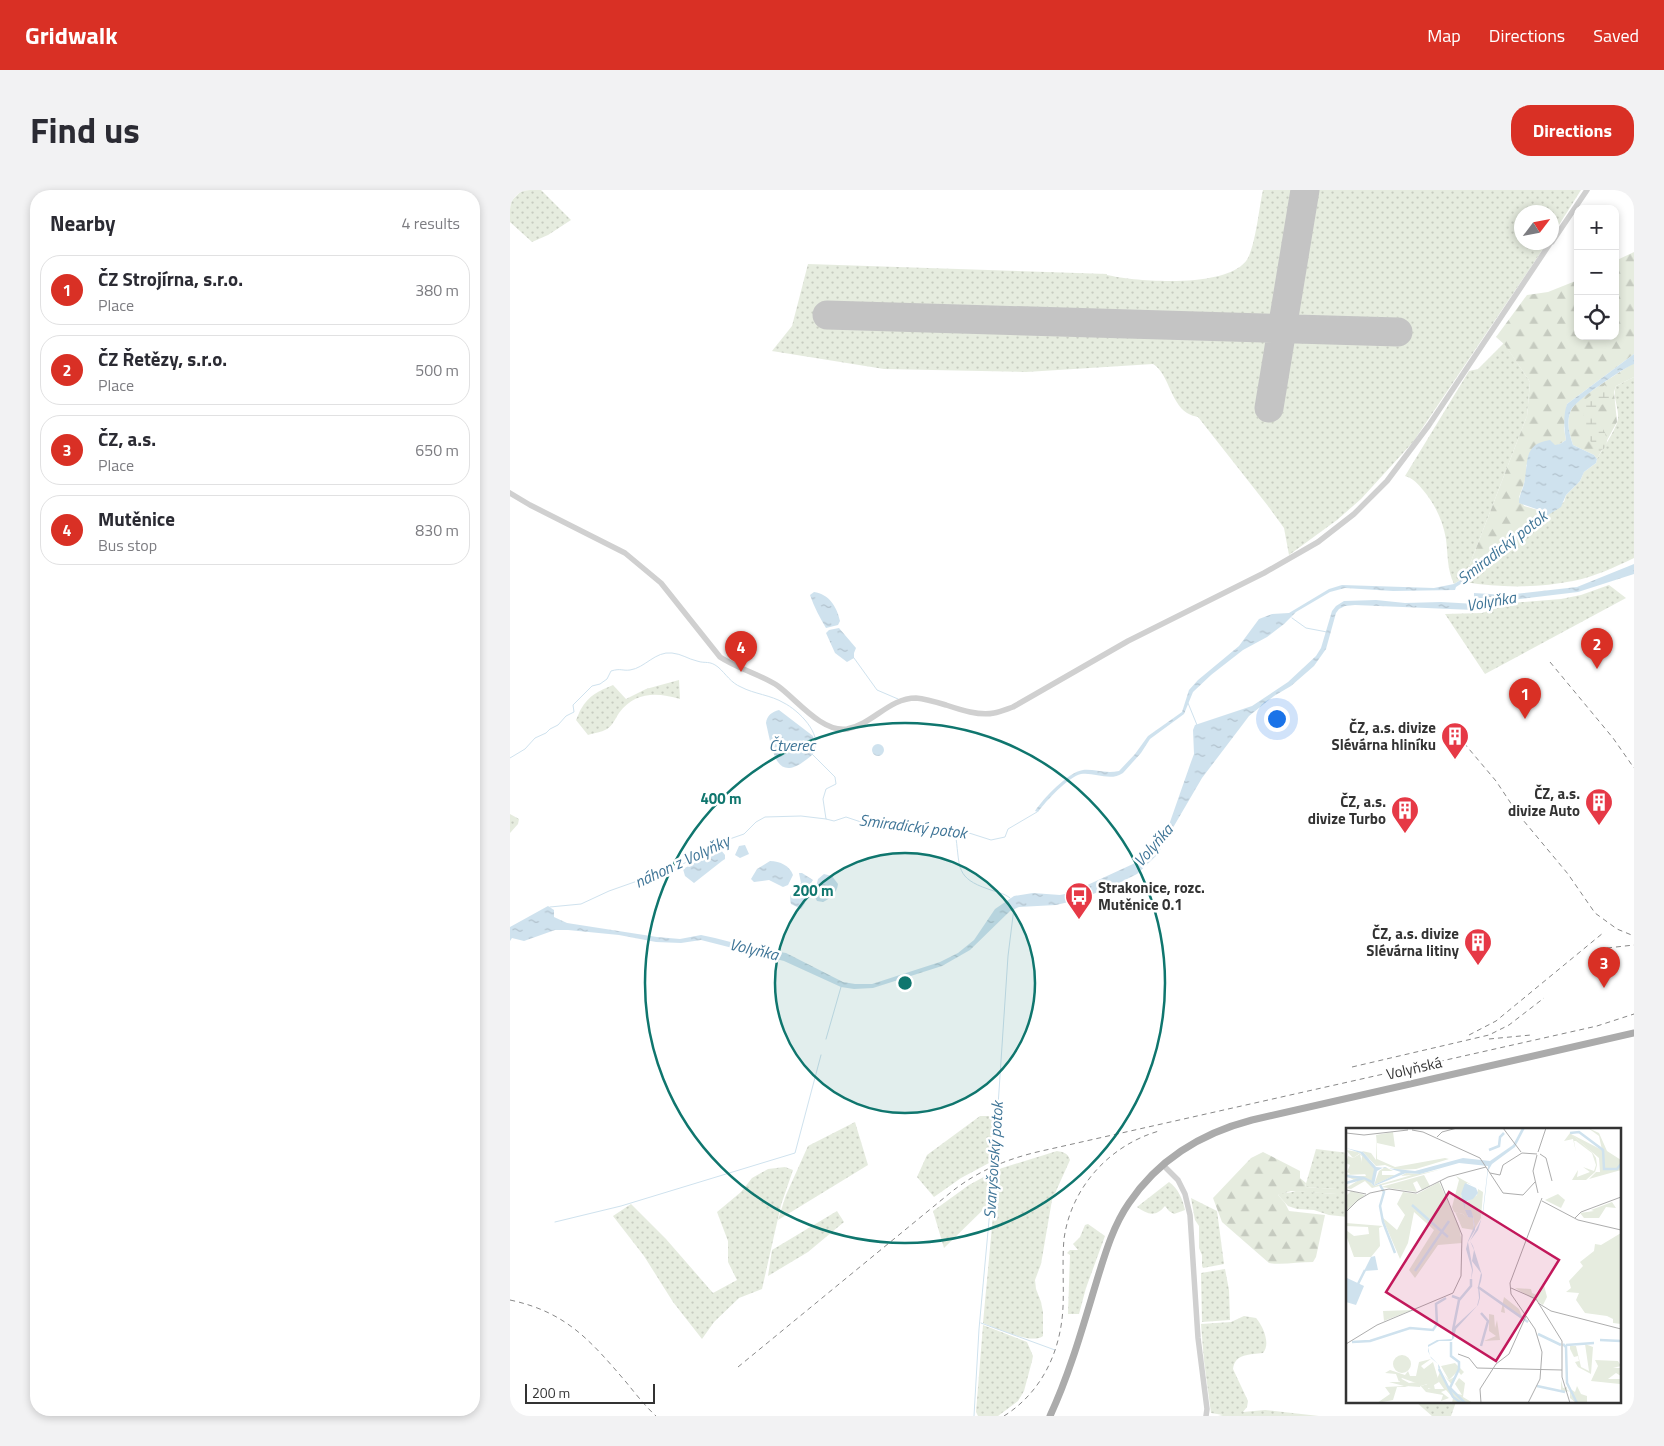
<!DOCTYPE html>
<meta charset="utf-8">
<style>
:root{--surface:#fff;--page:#f2f2f3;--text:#2b2b33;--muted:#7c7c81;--line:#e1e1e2;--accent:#d93025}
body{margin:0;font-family:"Titillium Web",sans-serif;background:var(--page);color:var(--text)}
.controls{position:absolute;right:15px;top:15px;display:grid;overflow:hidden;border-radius:10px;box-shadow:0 2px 8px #0003}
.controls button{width:45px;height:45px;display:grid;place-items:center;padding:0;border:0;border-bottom:1px solid var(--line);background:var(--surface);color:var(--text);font:25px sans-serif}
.compass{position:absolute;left:1004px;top:15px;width:45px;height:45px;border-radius:50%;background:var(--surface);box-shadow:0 2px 8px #0003;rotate:58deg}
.scale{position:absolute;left:15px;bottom:12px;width:130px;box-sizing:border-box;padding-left:5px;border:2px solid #333;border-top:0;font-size:14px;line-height:18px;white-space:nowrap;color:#333;-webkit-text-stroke:4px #fff;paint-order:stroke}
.you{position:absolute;left:766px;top:528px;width:18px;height:18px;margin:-12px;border:4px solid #fff;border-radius:50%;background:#1a73e8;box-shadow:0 0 0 8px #1a73e833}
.badge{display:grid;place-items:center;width:32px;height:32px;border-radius:50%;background:var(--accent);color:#fff;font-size:16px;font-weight:700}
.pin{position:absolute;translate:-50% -41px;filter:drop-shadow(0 1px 2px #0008)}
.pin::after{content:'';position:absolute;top:26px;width:18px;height:15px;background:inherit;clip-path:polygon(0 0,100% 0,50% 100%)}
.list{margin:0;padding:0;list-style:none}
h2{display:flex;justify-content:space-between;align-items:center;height:65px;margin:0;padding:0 20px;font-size:21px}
h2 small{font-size:16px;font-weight:400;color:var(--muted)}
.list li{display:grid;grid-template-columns:32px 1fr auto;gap:15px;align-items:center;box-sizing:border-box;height:70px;margin:0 10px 10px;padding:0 10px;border:1px solid var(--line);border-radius:20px}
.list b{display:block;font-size:19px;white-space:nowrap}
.list p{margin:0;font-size:16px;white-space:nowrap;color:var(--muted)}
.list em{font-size:16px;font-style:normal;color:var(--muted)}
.icon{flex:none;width:28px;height:28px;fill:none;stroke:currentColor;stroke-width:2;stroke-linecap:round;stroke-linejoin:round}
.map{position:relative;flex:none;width:1124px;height:1226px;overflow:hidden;border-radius:20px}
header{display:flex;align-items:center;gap:30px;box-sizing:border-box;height:70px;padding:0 25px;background:var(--accent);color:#fff}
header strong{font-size:24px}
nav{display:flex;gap:28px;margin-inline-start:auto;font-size:18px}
.intro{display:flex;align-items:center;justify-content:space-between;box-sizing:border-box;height:120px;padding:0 30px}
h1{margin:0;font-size:35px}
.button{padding:12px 22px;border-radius:20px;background:var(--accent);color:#fff;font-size:18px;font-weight:700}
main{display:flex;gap:30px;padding:0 30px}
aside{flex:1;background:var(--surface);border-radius:20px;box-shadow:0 2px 8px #0003}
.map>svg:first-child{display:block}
</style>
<header>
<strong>Gridwalk</strong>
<nav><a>Map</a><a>Directions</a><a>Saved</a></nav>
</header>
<div class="intro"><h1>Find us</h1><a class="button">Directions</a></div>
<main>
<aside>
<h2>Nearby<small>4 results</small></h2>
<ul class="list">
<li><span class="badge">1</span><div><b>ČZ Strojírna, s.r.o.</b><p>Place</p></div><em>380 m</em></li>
<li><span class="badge">2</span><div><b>ČZ Řetězy, s.r.o.</b><p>Place</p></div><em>500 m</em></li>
<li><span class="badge">3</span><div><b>ČZ, a.s.</b><p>Place</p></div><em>650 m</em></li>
<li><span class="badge">4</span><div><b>Mutěnice</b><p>Bus stop</p></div><em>830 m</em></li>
</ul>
</aside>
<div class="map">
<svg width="1124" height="1226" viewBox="0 0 1124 1226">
<defs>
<pattern id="grass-dots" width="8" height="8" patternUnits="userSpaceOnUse" patternTransform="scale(1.25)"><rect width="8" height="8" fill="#e6ecdf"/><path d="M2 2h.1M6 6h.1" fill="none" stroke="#c6cbc0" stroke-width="1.8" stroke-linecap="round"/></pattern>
<pattern id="forest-firs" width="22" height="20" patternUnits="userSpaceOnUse" patternTransform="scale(1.25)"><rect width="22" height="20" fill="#e6ecdf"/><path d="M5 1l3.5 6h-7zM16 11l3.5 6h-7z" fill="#c6cbc0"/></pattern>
<pattern id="wetland-marsh" width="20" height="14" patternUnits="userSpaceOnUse" patternTransform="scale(1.25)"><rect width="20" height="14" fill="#e6ecdf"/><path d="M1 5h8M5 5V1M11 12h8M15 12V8" fill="none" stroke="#c6cbc0"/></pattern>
<pattern id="water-ripples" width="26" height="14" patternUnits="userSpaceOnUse" patternTransform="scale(1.25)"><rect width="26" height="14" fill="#cfe2ee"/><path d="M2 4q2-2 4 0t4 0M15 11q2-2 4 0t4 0" fill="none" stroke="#b2c2cd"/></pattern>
</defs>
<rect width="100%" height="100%" fill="#fff"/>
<path fill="url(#grass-dots)" d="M12,0H31L61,30L38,45L22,52L0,32V12Z
M753,0H1071L1042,46V22H1012V52L1037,53L903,252L851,309L827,330L779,365L774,338L758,316L688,227C684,226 680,225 677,223C660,212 659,184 643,174L516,182L374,179L262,161L282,136L298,74L597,84V85C627,92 721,99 738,68C746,52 749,18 753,0Z
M994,153L1020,192L1017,226L955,387L944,394C937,379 938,365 936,349C933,331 925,314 913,300C908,294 903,288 895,286L959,181L968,179Z
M1124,187V368C1105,377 1084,387 1063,391C1027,398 991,398 955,392L969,382L1030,330L1054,312L1056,305L1070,291L1074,282L1086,273L1087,269C1093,258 1106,240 1108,229C1109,217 1102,207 1106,196Z
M1099,395L1116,408L975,484L935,424L972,423L1001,413L1051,409L1071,405Z
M169,490L170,509C146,502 125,502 109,523C105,529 103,535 97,539C92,542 84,543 78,545L66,530C68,526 69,522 71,519C79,505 89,501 103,495L116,509L136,499Z
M0,624L9,629L8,634L0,643Z
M470,926H486L483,957L479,973L451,988L424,1007L407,987L417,965Z
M345,932L358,975L268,1030L276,1005L298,956Z
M806,959L838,963V1027L819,1025L804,1020L787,1019L778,1016L768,1005C774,1001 780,1004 786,1001L826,1004V999L795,997Z
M547,961C553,962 558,963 560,970L542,1010L531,1074L525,1090L526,1099L531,1112L533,1122V1146C522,1155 486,1138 473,1133L487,983L489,979Z
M275,977L283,980L271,1015L252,1099L229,1108L204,1132L192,1149L163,1112L134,1066L103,1026L121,1014L156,1049L203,1103L227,1090L218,1072V1051L207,1022L231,1002L242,988L258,979Z
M481,983C482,992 483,1003 476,1010L480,1013L434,1058L423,1021L459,995Z
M659,992C668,998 673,1010 675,1020L664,1024L659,1021L655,1016C646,1027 638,1025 627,1017Z
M681,1008L707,1021L714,1074L693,1078L692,1076V1065L689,1058V1036L685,1030Z
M327,1021L334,1032L298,1062L258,1086L262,1060Z
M578,1034L595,1046L576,1098L569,1124H558L560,1065L557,1063L560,1060H568L563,1054L570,1047L575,1035Z
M715,1079L719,1100L720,1130L692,1132L691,1083Z
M734,1126L746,1128C753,1136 761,1154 753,1163C740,1165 725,1163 723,1179L738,1211L737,1217L733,1222L755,1220L809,1226H708L713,1225L701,1223L694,1171L691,1134L721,1132Z
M473,1135L517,1152L523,1166L522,1171L514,1201L508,1211L488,1226H468L466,1222Z
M906,1212H946L941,1226H922Z"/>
<path fill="url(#forest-firs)" d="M1124,62V164L1057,214L1054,238L1056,250L1016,275C1018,285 1013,297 1009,307L1014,316L1035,322L955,387L1017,226L1020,192L995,155L986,147L1017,105L1038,102L1068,90V146H1105V71Z
M1122,174H1124V187L1106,196L1104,202L1107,232L1087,269L1084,265L1063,255C1059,243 1056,232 1061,220C1067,208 1109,183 1122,174Z
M753,962L790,981V988L796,993L795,997L826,999L828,1002L826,1004L781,1001L768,1005L775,1013L779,1021L815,1025L806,1067L803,1072C789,1072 772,1075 759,1073L712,1032L703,1008L741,968Z"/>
<path fill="url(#wetland-marsh)" d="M1095,195L1101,205L1099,212L1080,219C1087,231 1110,256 1087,262L1072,237L1074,224L1069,214Z"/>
<path fill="url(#water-ripples)" d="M1124,164V174C1113,178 1065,211 1061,220C1056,232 1059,243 1063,255L1084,265L1087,269L1086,273L1074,282L1070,291L1056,305L1051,317L1030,330L969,382L946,397L945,400L883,401L835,398L820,402L786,422L774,434L757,447L733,460L701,485L683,502L674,524L640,549L631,563L613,583C600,592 585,582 571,584C558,587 536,611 528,622L525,621C533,609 558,582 573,580C585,579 595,584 609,581L625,564L638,546L672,522L679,500L688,490L729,456L749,429L762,424L779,423L819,399L832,395L924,398L944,394L964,382L1035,322L1009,313C1009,306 1012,301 1014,294C1019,273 1012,254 1040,250L1045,255L1050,254L1056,250C1054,238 1053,226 1057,214Z
M1124,374V384L1068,402L986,412L964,420L845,415L835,416L829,419L826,423L816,459L804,476L781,496L764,506L739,526L733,534L692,588L647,665L627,684L599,698L567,710L546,715L509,717L500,721L460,760L432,776L363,798L344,799L331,797L274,771L191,750L171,753L146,752L109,745L58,740H45L14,751L2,748L0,751V737L38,716L44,720V727L57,733L147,747L170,749L191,745L205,748L240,757L276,763L333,792L345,794H362L430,772L448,763L464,750L485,719L504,706L523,703L550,705L560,703L623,674L635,665L649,649L660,632L681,572L684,564L683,540L685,535L742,516L778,492L806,466L811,458L822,421L826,416L834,411L866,410L895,413L931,412L966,414L980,408H964V403L996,405L1067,397Z
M304,402C319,404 327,417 330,431L328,435L316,438C310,428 304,417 300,405Z
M329,438L346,458L344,463V468L337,472L325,463L316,443L319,440Z
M269,520L303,546L305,554L303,564C266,598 263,563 256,533C257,525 262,522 269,520Z
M362 560a6 6 0 1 1 12 0a6 6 0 1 1-12 0Z
M235,655L239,664L230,668L225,665L229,656Z
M210,659L215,665V669L212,671L184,693L175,686L173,679Z
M260,671C270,671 280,676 283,685L278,695L273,697L259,690L244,692L241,689L247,679Z
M289,683H292L303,690L297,700L295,713L291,719L281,714C278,704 284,699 291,693Z
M314,684L322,686L328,694C327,703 321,708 313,712L307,711L304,705L308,689Z"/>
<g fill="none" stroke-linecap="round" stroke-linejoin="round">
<path stroke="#cfe2ee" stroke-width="1" d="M782,428L796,438L817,442
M344,468L367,500L388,509
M678,513L687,535
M302,564L325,587L326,594L316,599L313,609L316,629L324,631L336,627L357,634L376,635L402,633L411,634L428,641L443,643L456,642L481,650L495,647L498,639L527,622
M0,568L15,559L25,548L36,543L40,539L48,535L56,526L64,522L63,515L82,496L90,494L97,489L101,481C111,478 112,481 120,480C135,478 145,461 162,463C172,464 178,469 187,471C196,474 199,470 208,477C216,484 221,493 231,497C244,504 261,505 274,513C288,520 313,544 304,561
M444,644L446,648C450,678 446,688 478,699C486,702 494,703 500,708
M40,717L71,714L99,701L167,677L196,662L211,652L234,644L246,632L255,627L291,626L316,629
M316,849L331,797
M45,1032L111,1016L285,963L311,865
M471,1133L545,1160
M464,1226L469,1139L484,976L498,766L504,718"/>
<path stroke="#c4c4c4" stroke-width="29" d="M317,125L888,142
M759,218L795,0"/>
<path stroke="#d0d0d0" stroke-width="5.5" d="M1042,52L1077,0
M0,303L20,315L115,363L151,393L210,467C228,479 250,484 268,496C286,509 312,543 337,539C363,534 379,508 406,508C416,509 426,512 436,515C451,520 469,526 484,523C490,522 497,519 503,517L618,451L754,383L808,352L844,324L877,291L919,235L1041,52
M653,975L668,990L675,1004L680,1025L688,1148L697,1219L696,1226"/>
<path stroke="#ababab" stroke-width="7" d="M540,1226C560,1183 573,1136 587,1090C595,1064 603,1036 619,1013C648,970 692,943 742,930L1124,843"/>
<path stroke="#888" stroke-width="1" stroke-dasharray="5 4" stroke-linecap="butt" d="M1040,472L1103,548L1124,578
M948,546L986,591L1008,624L1058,684L1085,723L1107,739L1124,746
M1097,758L1124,755
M959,845L986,831L1093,743
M979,849L1021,845
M842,877L979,845L999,835L1034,808
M0,1110C56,1122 80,1150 116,1192C125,1203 135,1216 146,1226
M228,1177L440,1003C466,982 494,970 527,962L1087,836L1124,824
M494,1226C532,1202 551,1161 553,1117C554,1094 552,1071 554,1049C561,997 600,955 649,941"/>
</g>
<circle cx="395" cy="793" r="130" fill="#0f766e" fill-opacity=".12"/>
<g fill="none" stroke="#0f766e" stroke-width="2.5">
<circle cx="395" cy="793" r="130"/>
<circle cx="395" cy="793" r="260"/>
</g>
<defs>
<g id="building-pin" transform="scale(1.4375)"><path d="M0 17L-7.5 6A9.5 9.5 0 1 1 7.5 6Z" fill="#e63946" stroke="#fff"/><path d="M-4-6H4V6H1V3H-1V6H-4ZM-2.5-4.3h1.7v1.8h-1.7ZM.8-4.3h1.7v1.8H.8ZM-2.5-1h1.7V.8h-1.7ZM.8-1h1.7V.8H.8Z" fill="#fff"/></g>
<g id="bus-pin" transform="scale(1.4375)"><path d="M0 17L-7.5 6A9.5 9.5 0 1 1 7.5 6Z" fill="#e63946" stroke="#fff"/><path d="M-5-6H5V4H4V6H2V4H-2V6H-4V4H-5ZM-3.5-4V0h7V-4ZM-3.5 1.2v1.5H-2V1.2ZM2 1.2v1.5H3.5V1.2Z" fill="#fff"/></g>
</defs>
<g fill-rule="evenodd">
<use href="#building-pin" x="945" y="546"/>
<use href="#building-pin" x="1089" y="612"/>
<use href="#building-pin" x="895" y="620"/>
<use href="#bus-pin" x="569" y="706"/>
<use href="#building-pin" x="968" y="752"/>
</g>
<g text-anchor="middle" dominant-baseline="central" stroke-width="5" stroke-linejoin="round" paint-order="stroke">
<g font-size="15" font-weight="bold" fill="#333" stroke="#fff" text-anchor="end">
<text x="926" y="537">ČZ, a.s. divize<tspan x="926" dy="17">Slévárna hliníku</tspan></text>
<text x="1070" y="603">ČZ, a.s.<tspan x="1070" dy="17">divize Auto</tspan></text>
<text x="876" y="611">ČZ, a.s.<tspan x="876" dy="17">divize Turbo</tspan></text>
<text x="588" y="697" text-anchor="start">Strakonice, rozc.<tspan x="588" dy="17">Mutěnice 0.1</tspan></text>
<text x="949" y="743">ČZ, a.s. divize<tspan x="949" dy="17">Slévárna litiny</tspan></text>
</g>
<g font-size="15" fill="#333" stroke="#fff">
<text transform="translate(904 878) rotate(-13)">Volyňská</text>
</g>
<g font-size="16" font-style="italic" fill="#3f7597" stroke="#fff">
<text transform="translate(992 357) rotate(-38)">Smiradický potok</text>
<text transform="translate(981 411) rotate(-10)">Volyňka</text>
<text x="282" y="555">Čtverec</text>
<text transform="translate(403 636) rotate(7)">Smiradický potok</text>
<text transform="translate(643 655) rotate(-49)">Volyňka</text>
<text transform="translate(172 671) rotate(-25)">náhon z Volyňky</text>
<text transform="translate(244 759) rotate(13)">Volyňka</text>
<text transform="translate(483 970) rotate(-86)">Svaryšovský potok</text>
</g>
</g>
<g transform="translate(836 938)">
<rect width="275" height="275" fill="#fff"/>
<path d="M47,4L49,19L31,15L30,7ZM224,5L246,24L250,30L251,37L250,41L249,44L240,52H226L232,42L231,49L244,44L237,39L248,43L250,37L246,25L230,13H228L230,24L227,11L218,13ZM14,26L17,40L19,42L21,34L28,42L27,50L23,46L0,47L4,46L1,44L4,37L0,35L2,28L7,30ZM78,47L84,58L76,62L71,53L67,55L71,64L35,59ZM93,54L113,98L116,115L92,117L69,150L63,142L88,102L68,84L62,115L54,131L36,89L51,102L59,87L51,76L57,64L71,66ZM132,61L137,64L135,90L128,102L116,100L109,84L117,86L129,100L127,88L120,75L131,67ZM5,63L19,67L0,83V68ZM266,74L270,80L260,79L253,90H238L234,85L248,83L245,82ZM198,157L201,169L197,177L169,160L185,161L186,165L191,167ZM158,169L173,181L177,191L158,178L159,185L155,184ZM66,182L38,193L37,183ZM143,186L148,187L149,200L151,192L154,212L138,213L150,208L143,203ZM239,216L247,219L245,246L232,239L229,234L233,233L232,228L228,229L224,221V218H230L235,239L243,243ZM85,231L75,238L78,241L87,234L93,254L88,257L89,262L81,260V256L75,258L77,252L74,259L60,258L70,255L56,250L53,254L50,246L39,245L44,242L59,247L62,243L64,248H70L73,234ZM249,232L272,233L275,238L267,240H275V248L270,245L262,251H274V256L245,253L252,238ZM109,235L118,244L115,247L112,243L103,252L95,238ZM215,252L217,260L221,259V262L225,264L226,268V262L229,264L231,258L235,266L241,268V275H231L230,271L227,268L230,275L224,270V263L215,264Z" fill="#e6ecdf"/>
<path d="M242,0L253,5L261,23L275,32V42L243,51L250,44H254L253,30L225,6L256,22L253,8ZM0,22L12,24L22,32L29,42L25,55L28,58L66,47L55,48L60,45L74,46L96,41L26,60L19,53L5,61L0,60L16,50L8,52L0,48H20L15,37L16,28L13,26L7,30ZM39,39L47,43H36V47H49L28,57L33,43ZM110,48L126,57L121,55L115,67L125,82L121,88L127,90L128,101L117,86L108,84L106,79L113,52ZM0,95L37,98L33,100L34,118L25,129H8L0,107V102L8,108L23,106L22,99L0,98ZM275,105V196L267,195V191L261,188L239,185L230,172L233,165L220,164L225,160L223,153L237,138L234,134L248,123L249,116L255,117ZM47 236a9 9 0 1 1 18 0a9 9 0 1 1-18 0ZM94,244L103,259L105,256L98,247L103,252L110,248L105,259L108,265L116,267L109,256L113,250L119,255L117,269L127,275H106L107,270L100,262L95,264L103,270L95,273L97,267L80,264L72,255L59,259H51L47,272L31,275L44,266L39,259L58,258L43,254H54V250L63,255L73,254L81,248L75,258L82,256V261H98L91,251Z" fill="#e6ecdf"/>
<path d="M212,66L219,72L215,80L199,72Z" fill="#e6ecdf"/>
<path d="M31,6V31L49,39L99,30L103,31L70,41L51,42L39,37L30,38L16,23L25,25L30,32Z" fill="#e6ecdf"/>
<path d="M176,0H179L169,19L146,36L142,43L137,86L132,102L124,113L127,118L136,147L135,153L133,159L134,166V170L132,177L110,201L108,210L105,213H93L82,219L84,228L92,236L94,239L93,245L92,236L85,230L82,223V217L91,212L106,211V201L131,178L133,170L132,159L135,145L126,133L128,122L124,113L136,90L142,38L113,35L74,46L60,45L28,58L25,55L28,41L14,25L0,20L17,24L30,39L69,43L117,30L144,33L167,17ZM38,39L55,44L28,57L31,43ZM119,55L130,60L132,65L127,71L119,74V82H125L127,88L129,100V102L122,114L127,142L125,152L126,142L120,121L122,113L128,99L127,90L122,89L119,82L115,66ZM29,128L32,142L18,143L25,129ZM1,150L18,158L10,177L0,174Z" fill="#cfe2ee" fill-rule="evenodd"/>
<path fill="none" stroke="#cfe2ee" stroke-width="2.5" d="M224,5L233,4L257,22L258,41H271L275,36M143,22L153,18L154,9L158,5M0,48L18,50M0,55L18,50L26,54M34,57L38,64L34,78L37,94L49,125M66,77L102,109M69,143L103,93M12,156L19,142M132,159L182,194M106,168L114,171L125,158V151M135,185L142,193L135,218M107,202L113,172M192,206L215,217M254,212L275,213M6,214L24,213L64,200L87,202L91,196L90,176L100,170M105,214V228L113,234V241L104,260L119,275M217,216L220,219L221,255L231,275M220,217L248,215M93,241L107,269L115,275M191,258L219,264"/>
<path fill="none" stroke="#adadad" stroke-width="1" d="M157,0L175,24M66,2L77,4L134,30L157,65L177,67L189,54M0,5L18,7L62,2M91,9L96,4L111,0M192,24L200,0M194,26L200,30L206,53M191,27L187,43L192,65M144,45L154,47L157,37L176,25L191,26M0,62L20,66M196,73L232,92L275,102M0,84L12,72L24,65L43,61L70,65L102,49L140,39M229,90L235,84L275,69M165,160L190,171L216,213V249L224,275M192,175L205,183L275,201M0,216L31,197L107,165L115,148L116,107L94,53M112,226L123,230L131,240L216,242M135,275L134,261L150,236L163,226L180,188M182,275L194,251L196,224L189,201L165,166L164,155L196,70"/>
<path fill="#c2185b" fill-opacity="0.15" stroke="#c2185b" stroke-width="2.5" d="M103,64L213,132L150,233L40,164Z"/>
<rect width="275" height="275" fill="none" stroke="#333" stroke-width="2.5"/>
</g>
<circle cx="395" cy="793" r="8" fill="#0f766e" stroke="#fff" stroke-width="2.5"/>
<g font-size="15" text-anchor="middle" font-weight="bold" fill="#0f766e" stroke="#fff" stroke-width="5" stroke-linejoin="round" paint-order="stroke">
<text x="211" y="614">400 m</text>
<text x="303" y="706">200 m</text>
</g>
</svg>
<div class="controls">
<button>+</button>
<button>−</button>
<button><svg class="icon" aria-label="locate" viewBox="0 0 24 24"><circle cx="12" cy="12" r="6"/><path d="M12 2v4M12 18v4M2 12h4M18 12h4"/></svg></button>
</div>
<svg class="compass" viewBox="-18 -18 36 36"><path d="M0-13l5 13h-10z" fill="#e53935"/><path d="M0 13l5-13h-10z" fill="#7c7c81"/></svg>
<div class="scale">200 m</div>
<div class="you"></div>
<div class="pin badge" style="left:1015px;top:529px">1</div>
<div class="pin badge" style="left:1087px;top:479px">2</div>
<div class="pin badge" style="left:1094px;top:798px">3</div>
<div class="pin badge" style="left:231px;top:482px">4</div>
</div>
</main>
